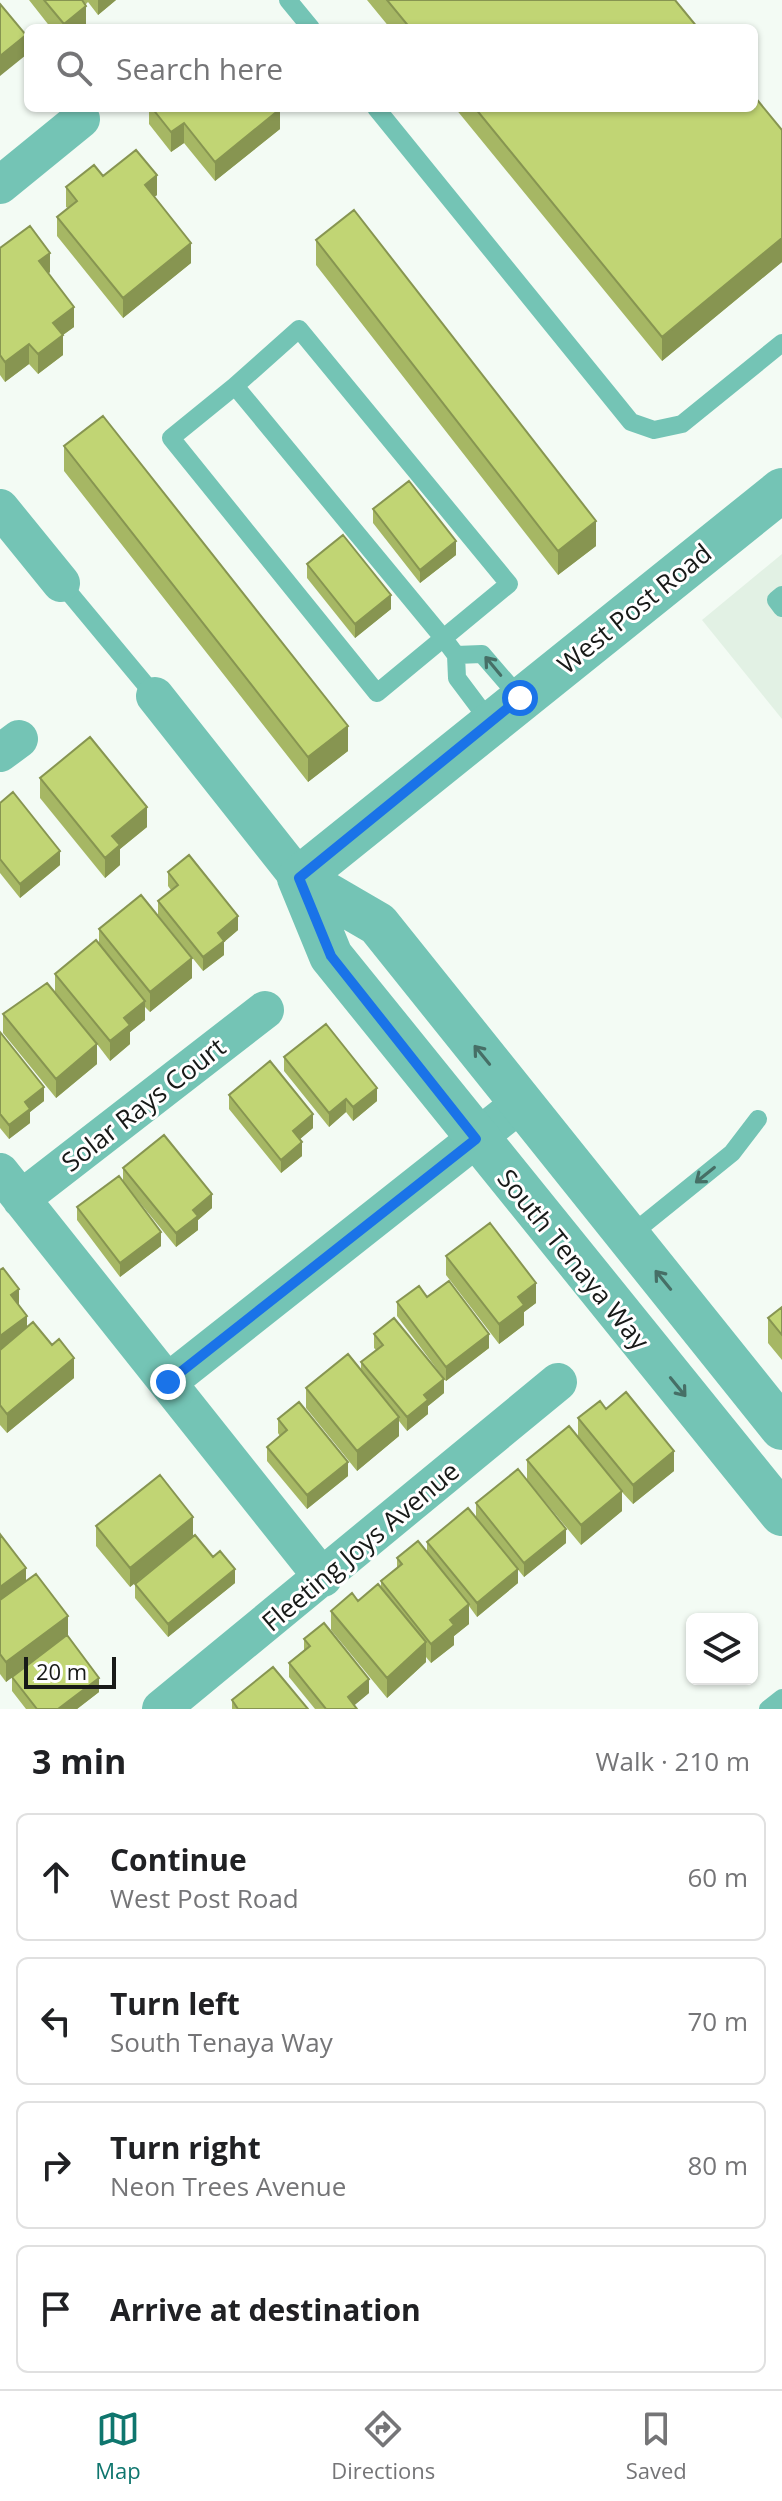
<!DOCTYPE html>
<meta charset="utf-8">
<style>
:root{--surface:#fff;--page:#f6f6f6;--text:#202124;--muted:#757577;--line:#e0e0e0;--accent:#0f766e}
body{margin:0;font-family:"Open Sans",sans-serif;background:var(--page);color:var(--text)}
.controls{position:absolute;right:24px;bottom:24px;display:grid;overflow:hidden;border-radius:12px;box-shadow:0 2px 6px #0004}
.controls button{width:72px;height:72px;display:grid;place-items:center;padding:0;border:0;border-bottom:2px solid var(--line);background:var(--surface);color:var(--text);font:40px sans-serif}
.scale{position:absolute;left:24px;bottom:20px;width:92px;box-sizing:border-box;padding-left:8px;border:4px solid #181a18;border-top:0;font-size:22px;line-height:28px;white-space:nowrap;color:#181a18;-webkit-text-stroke:6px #fff;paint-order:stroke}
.stop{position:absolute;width:24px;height:24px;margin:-18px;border:6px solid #1a73e8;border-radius:50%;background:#fff}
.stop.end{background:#1a73e8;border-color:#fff;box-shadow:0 2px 8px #0008}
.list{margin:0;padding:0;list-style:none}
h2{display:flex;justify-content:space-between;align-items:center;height:104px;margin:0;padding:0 32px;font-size:34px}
h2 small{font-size:26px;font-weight:400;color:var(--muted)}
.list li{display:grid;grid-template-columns:52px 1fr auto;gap:24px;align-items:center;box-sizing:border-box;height:128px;margin:0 16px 16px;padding:0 16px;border:2px solid var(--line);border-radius:12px}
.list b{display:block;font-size:30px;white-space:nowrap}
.list p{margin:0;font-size:26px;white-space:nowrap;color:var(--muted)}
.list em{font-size:26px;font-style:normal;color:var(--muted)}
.icon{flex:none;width:44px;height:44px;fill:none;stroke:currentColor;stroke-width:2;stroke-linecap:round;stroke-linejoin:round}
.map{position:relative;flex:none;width:782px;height:1709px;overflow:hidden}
.search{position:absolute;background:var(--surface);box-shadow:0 2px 6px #0004;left:24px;right:24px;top:24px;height:88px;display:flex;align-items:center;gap:20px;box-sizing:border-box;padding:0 28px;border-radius:12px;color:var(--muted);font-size:30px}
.sheet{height:680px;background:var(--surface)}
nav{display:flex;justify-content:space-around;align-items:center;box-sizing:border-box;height:112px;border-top:2px solid var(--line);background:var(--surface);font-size:22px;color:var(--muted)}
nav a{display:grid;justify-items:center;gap:4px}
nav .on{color:var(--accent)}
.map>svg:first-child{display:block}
</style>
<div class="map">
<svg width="782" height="1709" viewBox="0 0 782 1709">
<rect width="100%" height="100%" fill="#f3fbf4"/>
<path fill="#e2f1e4" d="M782,554V719L702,620Z"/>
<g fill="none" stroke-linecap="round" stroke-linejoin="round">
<path stroke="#74c4b5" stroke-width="18" d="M288,0L311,28
M376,108L631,422L654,430L682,424L782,343
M235,386L171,438L377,693L509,584L299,329L235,386L444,639L456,655L457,678L490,722
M61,583L155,696
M782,595L776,600L782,608
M456,655L482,654L520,698
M628,1237L732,1153L758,1119
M768,1709L782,1698"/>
<path stroke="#74c4b5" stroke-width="38" d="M0,185L81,119
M0,508L61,583
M155,696L299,878
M0,753L19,739
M0,1172L323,1578
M21,1199L265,1010
M168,1382L521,1103
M161,1709L558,1382"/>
<path stroke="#74c4b5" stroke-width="44" d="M299,878L331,956L782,1514
M299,878L378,924L782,1428
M299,878L782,490"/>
</g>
<path fill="#a6b764" d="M29,0H116L98,15L88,2L85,5L86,25L83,28H51Z
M367,0H675L698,28H390Z
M149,108H280V129L215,181L184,143L171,152L149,124Z
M455,108H754L782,130V262L662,361Z
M103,176L157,195L154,197L191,263L123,318L57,236V217L68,208L66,207V187Z
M316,240L596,546L558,575L316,265Z
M0,248L50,272L48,274L74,327L63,335V355L38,374L29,364L5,382L0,375Z
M64,446L348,751L308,782L64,471Z
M373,509L456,555L420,583L373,523Z
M307,564L391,609L355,638L307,578Z
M40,778L147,827L120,849V865L105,878L40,798Z
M0,803L60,865L20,898L0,873Z
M168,872L238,930L224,942V955L203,971L158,915V901L171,890L168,886Z
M99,929L192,978L150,1012L145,1007V1020L130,1032V1044L110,1061L97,1044V1064L56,1098L3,1033V1014L55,993V974L99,944Z
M0,1032L44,1101L30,1112V1123L9,1139L0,1128Z
M284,1057L377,1101L353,1121L346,1112L329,1127L284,1071Z
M229,1095L313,1128L300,1139L302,1156L281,1173L229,1109Z
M123,1168L212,1208L198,1220V1230L176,1247L123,1182L161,1246L120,1277L77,1220V1207L123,1182Z
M446,1256L536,1303L524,1312V1325L499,1344L446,1275Z
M0,1270L19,1305L27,1328L74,1378L7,1433L0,1425Z
M427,1297L489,1348L446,1381L444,1379V1393L428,1406V1414L407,1431L399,1421V1436L357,1471L306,1408V1388L361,1370V1362L376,1350L374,1348V1334L442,1376L397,1316V1302Z
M782,1307V1360L768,1343V1318Z
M606,1409L674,1471L633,1504L622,1492V1511L581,1545L527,1480V1460L578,1437V1418Z
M278,1419L348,1476L307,1509L267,1461V1447L280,1436L278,1433Z
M476,1503L566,1543L524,1577L476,1517Z
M96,1526L193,1537L235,1583L168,1637L135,1598V1584L190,1539L130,1587L96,1546Z
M0,1534L26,1581L68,1636L99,1692L77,1709H26L12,1691V1677L6,1682L0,1674Z
M427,1542L518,1583L477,1617L469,1606V1624L454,1636V1645L431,1663L426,1657V1662L387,1698L331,1630V1611L358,1601L381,1586V1581L397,1568V1558L427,1553Z
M304,1639L369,1693L354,1705L357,1709H315L289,1677V1663L304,1650Z
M232,1700L308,1709H232Z"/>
<path fill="#879551" d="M98,0H116L98,15Z
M86,6V25L83,28H64V24Z
M26,35V55L0,76V56Z
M280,109V129L215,181V162Z
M184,123V143L171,152V132Z
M157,175V195L145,204V185Z
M782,238V262L662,361V337Z
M191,243V263L123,318V298Z
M50,253V272L39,281V261Z
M74,307V327L53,342V323Z
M63,335V355L38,374V354Z
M29,344V364L5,382V362Z
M596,521V546L558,575V551Z
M456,541V555L420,583V570Z
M391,595V609L355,638V624Z
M348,726V751L308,782V757Z
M147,807V827L120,849V865L105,878V858L112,836Z
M60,851V865L20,898V884Z
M238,916V930L224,942V955L203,971V957L218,933Z
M192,958V978L150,1012V992Z
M145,1001V1020L130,1032V1044L110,1061V1041L124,1018Z
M97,1044V1064L56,1098V1079Z
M44,1087V1101L30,1112V1123L9,1139V1125L25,1102Z
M377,1088V1101L353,1121V1107Z
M346,1099V1112L329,1127V1113Z
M313,1114V1128L293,1145V1131Z
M302,1142V1156L281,1173V1160Z
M212,1194V1208L198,1220V1230L176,1247V1233L193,1210Z
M161,1232V1246L120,1277V1263Z
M536,1283V1303L524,1312V1325L499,1344V1324L518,1297Z
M19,1289V1309L11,1295Z
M27,1316V1335L0,1356V1336Z
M489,1334V1348L446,1381V1367Z
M74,1358V1378L7,1433V1414Z
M444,1379V1393L428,1406V1414L407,1431V1417L424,1395Z
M399,1417V1436L357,1471V1451Z
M674,1451V1471L633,1504V1485Z
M348,1462V1476L307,1509V1495Z
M622,1491V1511L581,1545V1525Z
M193,1517V1537L130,1587V1568Z
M566,1529V1543L524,1577V1563Z
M26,1568V1588L0,1607V1587Z
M235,1569V1583L168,1637V1624Z
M518,1569V1583L477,1617V1603Z
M469,1604V1624L454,1636V1645L431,1663V1644L450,1620Z
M68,1616V1636L6,1682V1662Z
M426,1642V1662L387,1698V1678Z
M99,1678V1692L77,1709H58Z
M369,1679V1693L350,1709L348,1697Z"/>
<path fill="#c1d574" stroke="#879551" stroke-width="2" d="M44,0H82L86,6L64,24Z
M387,0H675L698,28H410Z
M0,4L26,35L0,56Z
M754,96L782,130V238L662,337L475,108H754Z
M152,108H280V109L215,162L184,123L171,132Z
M136,150L157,175L145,185L191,243L123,298L57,217L77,201L66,187L94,165L103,176Z
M354,210L596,521L558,551L316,240Z
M30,226L50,253L39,261L74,307L53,323L63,335L38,354L29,344L5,362L0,355V248Z
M103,416L348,726L308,757L64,446Z
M409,481L456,541L420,570L373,509Z
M343,535L391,595L355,624L307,564Z
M90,737L147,807L112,836L120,845L105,858L40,778Z
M13,792L60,851L20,884L0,859V803Z
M189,855L238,916L218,933L224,941L203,957L158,901L178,885L168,872Z
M141,895L192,958L150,992L99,929Z
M96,940L145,1001L124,1018L130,1025L110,1041L55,974Z
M47,983L97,1044L56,1079L3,1014Z
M326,1024L377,1088L353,1107L346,1099L329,1113L284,1057Z
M0,1032L44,1087L25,1102L30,1109L9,1125L0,1114Z
M270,1061L313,1114L293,1131L302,1142L281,1160L229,1095Z
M164,1135L212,1194L193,1210L198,1216L176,1233L123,1168Z
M119,1176L161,1232L120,1263L77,1207Z
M490,1223L536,1283L518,1297L524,1305L499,1324L446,1256Z
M3,1268L19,1289L11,1295L27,1316L0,1336V1270Z
M449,1281L489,1334L446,1367L397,1302L419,1286L427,1297Z
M782,1307V1335L768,1318Z
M394,1318L444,1379L424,1395L428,1400L407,1417L361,1362L383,1345L374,1334Z
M33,1322L52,1345L59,1339L74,1358L7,1414L0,1405V1350Z
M348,1354L399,1417L357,1451L306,1388Z
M626,1392L674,1451L633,1485L578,1418L600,1401L606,1409Z
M299,1402L348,1462L307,1495L267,1447L287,1430L278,1419Z
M569,1426L622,1491L581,1525L527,1460Z
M518,1469L566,1529L524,1563L476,1503Z
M160,1475L193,1517L130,1568L96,1526Z
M468,1508L518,1569L477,1603L427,1542Z
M0,1534L26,1568L0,1587Z
M195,1535L213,1557L220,1551L235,1569L168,1624L135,1584Z
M418,1541L469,1604L450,1620L454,1625L431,1644L381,1581L402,1564L397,1558Z
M36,1574L68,1616L6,1662L0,1654V1600Z
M378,1584L426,1642L387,1678L331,1611L352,1593L358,1601Z
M324,1623L369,1679L348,1697L357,1709H326L289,1663L310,1646L304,1639Z
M67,1635L99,1678L58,1709H37L12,1677Z
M273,1667L308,1709H238L232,1700Z"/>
<defs><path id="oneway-shaft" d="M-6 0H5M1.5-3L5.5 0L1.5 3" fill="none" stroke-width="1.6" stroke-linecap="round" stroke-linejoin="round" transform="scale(2)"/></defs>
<g stroke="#466f66">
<use href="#oneway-shaft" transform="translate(493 666) rotate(-130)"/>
<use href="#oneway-shaft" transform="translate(482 1055) rotate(-129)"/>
<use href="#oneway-shaft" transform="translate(705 1175) rotate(141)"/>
<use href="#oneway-shaft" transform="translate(663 1280) rotate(-129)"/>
<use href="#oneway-shaft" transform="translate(678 1387) rotate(51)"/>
</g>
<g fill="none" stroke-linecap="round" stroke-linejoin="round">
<path stroke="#1a73e8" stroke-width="10" d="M168,1382L476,1139L331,956L299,878L520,698"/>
</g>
<g text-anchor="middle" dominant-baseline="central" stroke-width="6" stroke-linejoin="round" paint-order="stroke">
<g font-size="26" fill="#181a18" stroke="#fff">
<text transform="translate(634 608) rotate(-39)">West Post Road</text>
<text transform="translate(143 1104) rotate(-38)">Solar Rays Court</text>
<text transform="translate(574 1259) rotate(51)">South Tenaya Way</text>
<text transform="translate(360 1546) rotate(-40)">Fleeting Joys Avenue</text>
</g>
</g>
</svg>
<div class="controls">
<button><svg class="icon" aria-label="layers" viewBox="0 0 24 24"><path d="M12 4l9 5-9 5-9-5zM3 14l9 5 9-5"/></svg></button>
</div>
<div class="scale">20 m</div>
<div class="stop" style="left:520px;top:698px"></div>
<div class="stop end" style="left:168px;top:1382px"></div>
<div class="search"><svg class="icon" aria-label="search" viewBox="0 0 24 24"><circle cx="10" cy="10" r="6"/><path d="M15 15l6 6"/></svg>Search here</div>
</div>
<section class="sheet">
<h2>3 min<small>Walk · 210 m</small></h2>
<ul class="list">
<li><svg class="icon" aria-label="ahead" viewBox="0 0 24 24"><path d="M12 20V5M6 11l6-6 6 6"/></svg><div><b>Continue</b><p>West Post Road</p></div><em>60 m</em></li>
<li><svg class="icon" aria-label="left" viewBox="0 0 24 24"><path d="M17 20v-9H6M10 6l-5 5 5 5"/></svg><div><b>Turn left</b><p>South Tenaya Way</p></div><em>70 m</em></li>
<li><svg class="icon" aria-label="right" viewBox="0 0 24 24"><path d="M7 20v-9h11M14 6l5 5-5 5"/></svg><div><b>Turn right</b><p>Neon Trees Avenue</p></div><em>80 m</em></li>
<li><svg class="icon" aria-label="arrive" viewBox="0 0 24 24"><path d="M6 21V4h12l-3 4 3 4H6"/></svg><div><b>Arrive at destination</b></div></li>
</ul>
</section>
<nav>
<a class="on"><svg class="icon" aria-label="map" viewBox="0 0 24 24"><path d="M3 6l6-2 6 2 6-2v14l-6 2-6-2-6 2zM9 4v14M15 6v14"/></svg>Map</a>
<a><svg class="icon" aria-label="directions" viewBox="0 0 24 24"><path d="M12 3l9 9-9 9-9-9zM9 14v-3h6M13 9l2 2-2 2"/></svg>Directions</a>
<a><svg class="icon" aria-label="saved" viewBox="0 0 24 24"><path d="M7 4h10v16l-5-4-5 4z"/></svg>Saved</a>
</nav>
